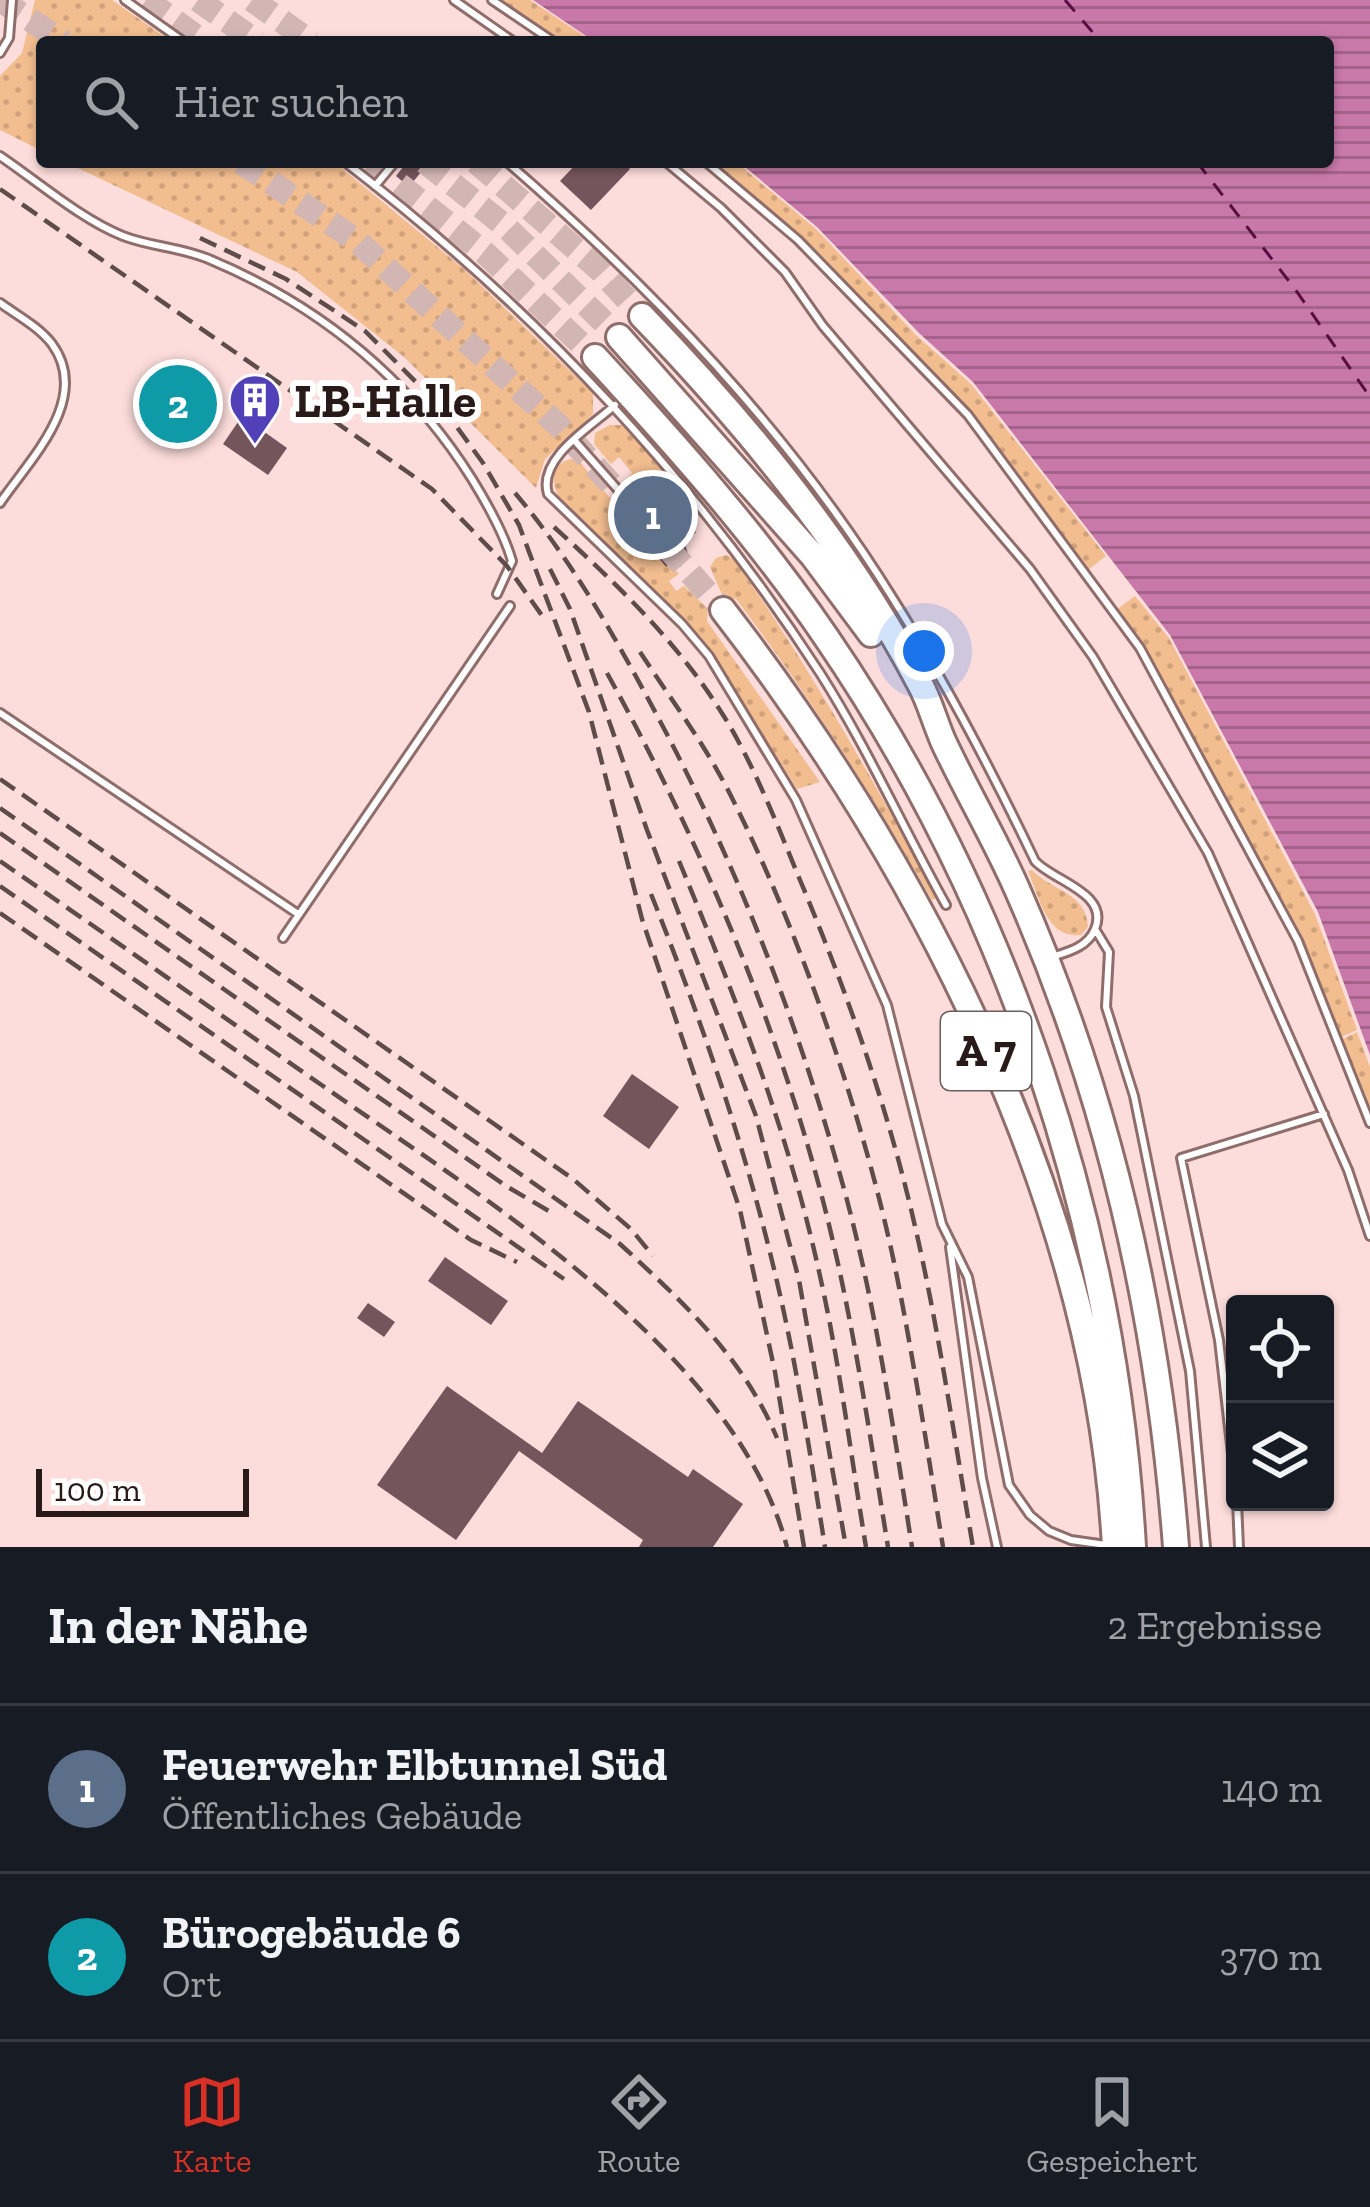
<!DOCTYPE html>
<html lang="de">
<meta charset="utf-8">
<style>
:root{--surface:#171b24;--page:#242831;--text:#f1f3f6;--muted:#9ea1a6;--line:#363941;--accent:#d93025}
body{margin:0;font-family:"Zilla Slab",serif;background:var(--page);color:var(--text)}
.controls{position:absolute;right:36px;bottom:36px;display:grid;overflow:hidden;border-radius:12px;box-shadow:0 3px 9px #0004}
.controls button{width:108px;height:108px;display:grid;place-items:center;padding:0;border:0;border-bottom:3px solid var(--line);background:var(--surface);color:var(--text);font:60px sans-serif}
.scale{position:absolute;left:36px;bottom:30px;width:213px;box-sizing:border-box;padding-left:12px;border:6px solid #271a19;border-top:0;font-size:33px;line-height:42px;white-space:nowrap;color:#271a19;-webkit-text-stroke:9px #fff;paint-order:stroke}
.you{position:absolute;left:924px;top:651px;width:42px;height:42px;margin:-30px;border:9px solid #fff;border-radius:50%;background:#1a73e8;box-shadow:0 0 0 18px #1a73e833}
.badge{display:grid;place-items:center;width:78px;height:78px;border-radius:50%;background:var(--accent);color:#fff;font-size:39px;font-weight:700}
.pin{position:absolute;translate:-50% -50%;border:6px solid #fff;box-shadow:0 3px 12px #0006}
.list{margin:0;padding:0;list-style:none}
h2{display:flex;justify-content:space-between;align-items:center;height:156px;margin:0;padding:0 48px;font-size:51px}
h2 small{font-size:39px;font-weight:400;color:var(--muted)}
.list li{display:grid;grid-template-columns:78px 1fr auto;gap:36px;align-items:center;box-sizing:border-box;height:168px;padding:0 48px;border-top:3px solid var(--line)}
.list b{display:block;font-size:45px;white-space:nowrap}
.list p{margin:0;font-size:39px;white-space:nowrap;color:var(--muted)}
.list em{font-size:39px;font-style:normal;color:var(--muted)}
.icon{flex:none;width:66px;height:66px;fill:none;stroke:currentColor;stroke-width:2;stroke-linecap:round;stroke-linejoin:round}
.map{position:relative;flex:none;width:1370px;height:1547px;overflow:hidden}
.search{position:absolute;background:var(--surface);box-shadow:0 3px 9px #0004;left:36px;right:36px;top:36px;height:132px;display:flex;align-items:center;gap:30px;box-sizing:border-box;padding:0 42px;border-radius:12px;color:var(--muted);font-size:45px}
.sheet{height:492px;background:var(--surface)}
nav{display:flex;justify-content:space-around;align-items:center;box-sizing:border-box;height:168px;border-top:3px solid var(--line);background:var(--surface);font-size:33px;color:var(--muted)}
nav a{display:grid;justify-items:center;gap:6px}
nav .on{color:var(--accent)}
.map>svg:first-child{display:block}
</style>
<div class="map">
<svg width="1370" height="1547" viewBox="0 0 1370 1547">
<defs>
<pattern id="grass-dots" width="8" height="8" patternUnits="userSpaceOnUse" patternTransform="scale(3)"><rect width="8" height="8" fill="#f2bd8f"/><path d="M2 2h.1M6 6h.1" fill="none" stroke="#d0a27b" stroke-width="1.8" stroke-linecap="round"/></pattern>
<pattern id="water-rules" width="6" height="5" patternUnits="userSpaceOnUse" patternTransform="scale(3)"><rect width="6" height="5" fill="#c878a9"/><path d="M0 2.5h6" fill="none" stroke="#a26289"/></pattern>
</defs>
<rect width="100%" height="100%" fill="#fcdddb"/>
<path fill="url(#grass-dots)" d="M35,0H112L172,42H42V151L0,130V76L22,53Z
M495,0H530L593,42H557Z
M65,162H334L464,269L593,393V414L545,459L536,488L404,357L297,272Z
M710,162H736L816,229L916,335L971,384L1106,556L1088,570L971,414L812,251Z
M610,425H622L628,430L675,485L662,493L653,489L639,495L625,480L632,473L619,457L611,464L594,444L595,433Z
M571,459L579,461L667,566L670,563L679,574L669,581L676,591L684,586L708,609L707,621L820,782L797,789L700,636L559,497C550,481 551,464 571,459Z
M726,555L734,559C810,668 874,781 937,898L932,900C872,794 809,695 736,599L723,597L710,567L716,558Z
M1135,596L1169,638L1315,914L1357,1030L1339,1038L1299,937L1156,671L1116,610Z
M1032,870C1052,891 1087,893 1088,927L1081,935C1047,939 1040,899 1028,871Z
M1357,1032L1370,1067V1117L1339,1041Z"/>
<path fill="url(#water-rules)" d="M533,0H1370V1055L1318,912L1170,635L973,382L919,333L817,227L739,162H1328V42H595Z"/>
<g fill="none" stroke-linecap="round" stroke-linejoin="round">
<path stroke="#570e41" stroke-width="3" stroke-dasharray="15 12" stroke-linecap="butt" d="M1065,0L1101,42
M1197,162L1295,289L1370,397"/>
</g>
<path fill="#74555c" d="M407,162H429L409,187L396,176Z
M578,162H623L630,169L591,210L560,181Z
M157,370L217,412L198,439L139,397Z
M242,416L287,448L268,475L223,444Z
M629,484L639,495L653,489L662,493L696,532L685,545L689,556L680,567L670,563L666,567L612,499Z
M632,1074L679,1107L649,1149L603,1116Z
M445,1257L508,1301L491,1325L428,1281Z
M368,1303L395,1322L384,1337L357,1318Z
M447,1386L542,1453L578,1401L688,1477L693,1469L743,1504L713,1547H639L643,1540L519,1451L456,1540L377,1485Z"/>
<g fill="none" stroke-linecap="round" stroke-linejoin="round">
<path stroke="#d1b6b4" stroke-width="24" stroke-dasharray="24 12" stroke-linecap="butt" d="M0,0L64,42
M146,0L204,42
M198,0L257,42
M252,0L311,42
M241,162L357,241L560,427L723,610
M371,162L485,253L595,357
M425,162L505,226L619,337
M476,162L600,270L642,316"/>
<g stroke="#8f6d6b" stroke-width="12">
<path id="service" d="M125,0L184,42
M454,0L514,42
M492,0L554,42
M0,53L9,38L12,0
M0,156C37,181 82,220 123,236C151,247 182,247 211,260C320,306 409,379 472,479C488,505 504,533 512,561L497,594
M345,162C532,306 691,474 820,673C867,747 903,828 946,905
M507,162C653,289 789,431 892,597C945,681 992,771 1035,861C1053,881 1110,893 1095,929C1088,946 1071,951 1055,956
M666,162L721,208L785,272L823,326L1030,569L1093,657L1208,853L1348,1170L1370,1236
M706,162L798,240L968,415L1140,648L1298,941L1370,1123
M375,186L395,162
M0,303C17,315 39,327 52,344C92,399 30,459 0,503
M615,405C592,426 537,458 548,494L682,624L709,656L796,800L887,1005L942,1224L968,1277L1009,1485L1030,1515L1049,1531L1071,1540L1106,1545
M575,441L620,492
M0,713L298,914
M1095,929L1109,952L1106,1007L1134,1096L1190,1371L1206,1547
M283,938L510,606
M950,1247L982,1478L997,1547
M1235,1480L1219,1340L1181,1158L1324,1114
M1237,1502L1239,1547"/>
</g>
<g stroke="#8f6d6b" stroke-width="30">
<path id="motorway" d="M642,316C746,424 850,550 920,684C930,702 935,723 944,743C967,792 995,839 1017,889C1109,1097 1159,1321 1176,1547
M619,337L813,556L871,634
M595,357C677,446 758,537 826,637C1008,903 1115,1226 1133,1547
M723,610C927,874 1097,1209 1115,1547"/>
</g>
<use href="#service" stroke="#fff" stroke-width="6"/>
<use href="#motorway" stroke="#fff" stroke-width="24"/>
<path stroke="#5e4c4b" stroke-width="4.5" stroke-dasharray="18 9" stroke-linecap="butt" d="M0,189L432,489L507,566L543,617
M200,238L286,279L365,331L446,412L483,463L519,525L589,712L642,919L740,1210L775,1372L804,1547
M515,493C574,563 618,642 661,723C739,870 800,1028 844,1189C876,1306 893,1427 912,1547
M554,527C619,586 682,646 728,723C757,772 778,827 800,880C841,978 877,1077 904,1181C935,1301 952,1425 973,1547
M550,569L570,609L647,830L756,1116L799,1280L846,1547
M640,652C672,701 707,747 733,800C801,936 864,1118 895,1267C914,1360 928,1454 943,1547
M607,673C698,838 774,1014 822,1197C852,1312 869,1430 888,1547
M0,779L573,1179L631,1229L653,1256
M0,808L620,1244C683,1302 743,1357 777,1438
M0,833L506,1186L554,1214
M0,861C108,936 215,1011 323,1086C480,1196 736,1352 787,1547
M679,861C735,996 789,1133 820,1276C840,1365 851,1457 866,1547
M0,886L564,1279
M651,894C702,1022 747,1151 778,1286C798,1372 811,1460 825,1547
M0,913L471,1240L517,1262"/>
</g>
<defs>
<g id="building-pin" transform="scale(2.7)"><path d="M0 17L-7.5 6A9.5 9.5 0 1 1 7.5 6Z" fill="#5140b7" stroke="#fff"/><path d="M-4-6H4V6H1V3H-1V6H-4ZM-2.5-4.3h1.7v1.8h-1.7ZM.8-4.3h1.7v1.8H.8ZM-2.5-1h1.7V.8h-1.7ZM.8-1h1.7V.8H.8Z" fill="#fff"/></g>
</defs>
<g fill-rule="evenodd">
<use href="#building-pin" x="255" y="400"/>
</g>
<g text-anchor="middle" dominant-baseline="central" stroke-width="12" stroke-linejoin="round" paint-order="stroke">
<rect fill="#fff" stroke="#685f5e" stroke-width="3" x="941" y="1012" width="90" height="78" rx="9"/>
<g font-size="45" font-weight="bold" fill="#271a19">
<text x="986" y="1051">A 7</text>
</g>
<g font-size="48" font-weight="bold" fill="#271a19" stroke="#fff" text-anchor="start">
<text x="294" y="400">LB-Halle</text>
</g>
</g>
</svg>
<div class="controls">
<button><svg class="icon" aria-label="locate" viewBox="0 0 24 24"><circle cx="12" cy="12" r="6"/><path d="M12 2v4M12 18v4M2 12h4M18 12h4"/></svg></button>
<button><svg class="icon" aria-label="layers" viewBox="0 0 24 24"><path d="M12 4l9 5-9 5-9-5zM3 14l9 5 9-5"/></svg></button>
</div>
<div class="scale">100 m</div>
<div class="you"></div>
<div class="pin badge" style="left:653px;top:515px;background:#5c6f8a">1</div>
<div class="pin badge" style="left:178px;top:404px;background:#0f9aa8">2</div>
<div class="search"><svg class="icon" aria-label="search" viewBox="0 0 24 24"><circle cx="10" cy="10" r="6"/><path d="M15 15l6 6"/></svg>Hier suchen</div>
</div>
<section class="sheet">
<h2>In der Nähe<small>2 Ergebnisse</small></h2>
<ul class="list">
<li><span class="badge" style="background:#5c6f8a">1</span><div><b>Feuerwehr Elbtunnel Süd</b><p>Öffentliches Gebäude</p></div><em>140 m</em></li>
<li><span class="badge" style="background:#0f9aa8">2</span><div><b>Bürogebäude 6</b><p>Ort</p></div><em>370 m</em></li>
</ul>
</section>
<nav>
<a class="on"><svg class="icon" aria-label="map" viewBox="0 0 24 24"><path d="M3 6l6-2 6 2 6-2v14l-6 2-6-2-6 2zM9 4v14M15 6v14"/></svg>Karte</a>
<a><svg class="icon" aria-label="directions" viewBox="0 0 24 24"><path d="M12 3l9 9-9 9-9-9zM9 14v-3h6M13 9l2 2-2 2"/></svg>Route</a>
<a><svg class="icon" aria-label="saved" viewBox="0 0 24 24"><path d="M7 4h10v16l-5-4-5 4z"/></svg>Gespeichert</a>
</nav>
